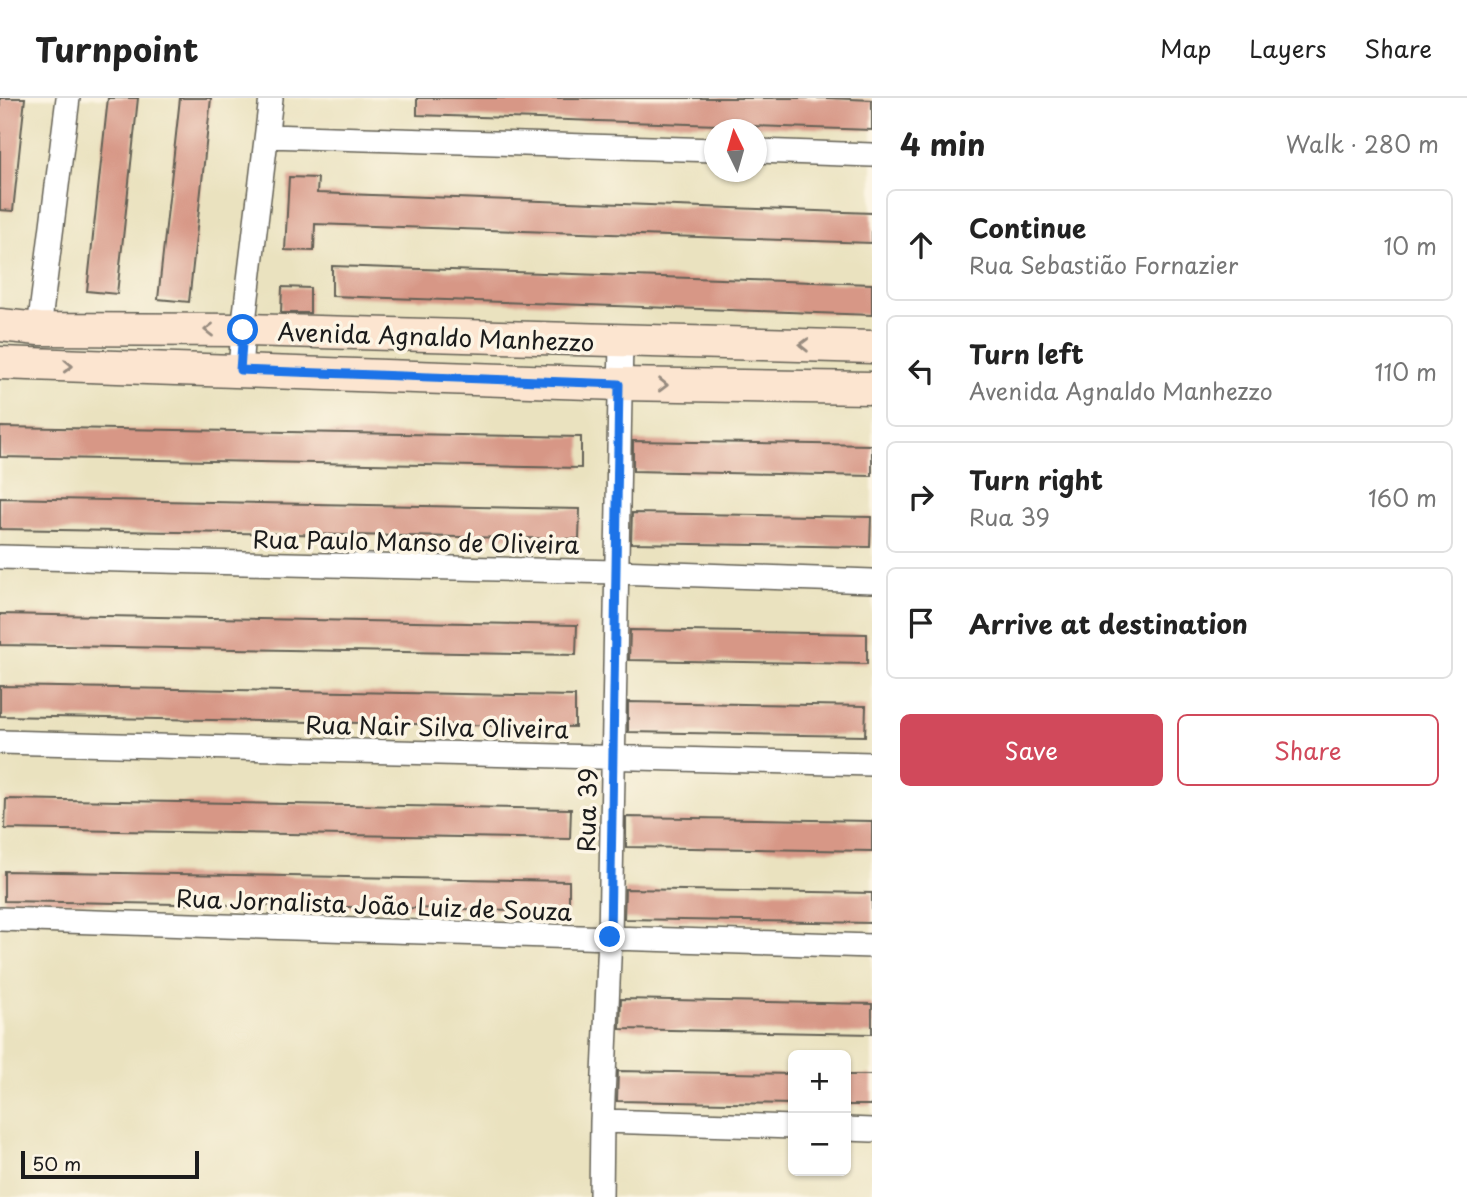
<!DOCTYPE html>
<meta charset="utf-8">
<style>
:root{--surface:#fff;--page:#f2f2f2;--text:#222;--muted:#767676;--line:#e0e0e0;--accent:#d1495b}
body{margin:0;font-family:"Playpen Sans",sans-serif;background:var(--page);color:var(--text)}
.controls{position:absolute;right:21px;bottom:21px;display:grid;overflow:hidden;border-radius:10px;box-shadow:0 2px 5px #0004}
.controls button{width:63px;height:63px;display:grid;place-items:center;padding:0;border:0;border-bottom:2px solid var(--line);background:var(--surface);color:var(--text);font:35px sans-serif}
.compass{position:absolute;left:704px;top:21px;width:63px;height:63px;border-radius:50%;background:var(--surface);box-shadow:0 2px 5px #0004;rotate:355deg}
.scale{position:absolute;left:21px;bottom:18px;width:178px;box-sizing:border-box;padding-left:7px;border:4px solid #1c1c1c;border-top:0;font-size:19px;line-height:24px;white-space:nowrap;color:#1c1c1c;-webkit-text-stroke:5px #fcf5e5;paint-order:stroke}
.stop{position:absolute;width:21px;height:21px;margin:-16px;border:5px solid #1a73e8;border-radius:50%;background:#fff}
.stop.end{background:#1a73e8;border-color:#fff;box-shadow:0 2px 7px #0008}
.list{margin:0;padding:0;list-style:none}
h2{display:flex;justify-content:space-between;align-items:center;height:91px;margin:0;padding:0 28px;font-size:30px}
h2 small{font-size:23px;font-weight:400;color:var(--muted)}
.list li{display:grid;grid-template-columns:46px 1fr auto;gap:21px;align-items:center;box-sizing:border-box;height:112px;margin:0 14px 14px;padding:0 14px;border:2px solid var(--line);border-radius:10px}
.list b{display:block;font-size:26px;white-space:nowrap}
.list p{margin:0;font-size:23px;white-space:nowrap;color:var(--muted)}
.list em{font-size:23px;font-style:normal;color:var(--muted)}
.actions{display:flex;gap:14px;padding:21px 28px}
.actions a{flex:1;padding:16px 0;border:2px solid var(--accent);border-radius:10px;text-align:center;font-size:24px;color:var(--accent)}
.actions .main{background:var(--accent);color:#fff}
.icon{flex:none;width:38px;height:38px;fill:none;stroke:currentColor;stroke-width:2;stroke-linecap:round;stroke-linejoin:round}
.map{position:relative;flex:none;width:872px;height:1099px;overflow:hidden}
header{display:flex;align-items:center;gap:42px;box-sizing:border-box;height:98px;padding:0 35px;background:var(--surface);border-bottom:2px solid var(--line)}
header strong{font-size:33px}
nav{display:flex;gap:38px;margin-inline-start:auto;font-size:24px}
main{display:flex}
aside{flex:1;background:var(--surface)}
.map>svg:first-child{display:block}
</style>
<header>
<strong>Turnpoint</strong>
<nav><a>Map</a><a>Layers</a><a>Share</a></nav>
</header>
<main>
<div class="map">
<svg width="872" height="1099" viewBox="0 0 872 1099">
<rect width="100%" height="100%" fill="#fcf5e5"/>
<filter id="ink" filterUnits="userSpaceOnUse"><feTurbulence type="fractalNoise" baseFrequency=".0143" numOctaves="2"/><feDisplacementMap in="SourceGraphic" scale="14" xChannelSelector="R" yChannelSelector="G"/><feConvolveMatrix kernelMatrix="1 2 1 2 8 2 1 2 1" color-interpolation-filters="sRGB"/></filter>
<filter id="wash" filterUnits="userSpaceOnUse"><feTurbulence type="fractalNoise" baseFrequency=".00686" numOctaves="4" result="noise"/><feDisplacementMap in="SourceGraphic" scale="28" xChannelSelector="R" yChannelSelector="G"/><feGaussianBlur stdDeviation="1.57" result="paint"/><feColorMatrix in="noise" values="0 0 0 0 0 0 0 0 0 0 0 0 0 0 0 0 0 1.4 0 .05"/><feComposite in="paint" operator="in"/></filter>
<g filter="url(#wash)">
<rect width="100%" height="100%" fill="#eae2bf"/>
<g id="blocks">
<path fill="#d79786" d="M0,0H25L13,113L0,112Z
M108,0H138L117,196L87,193Z
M180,0H211L189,204L158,201Z
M417,0H828L872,2V32L417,17Z
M289,79L318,80L317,95L872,115V145L315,126L314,153L285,152Z
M332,168L872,186V217L332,198Z
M282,189L310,190V215H281Z
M0,329L581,339V370L0,359Z
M633,343L872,347V378L633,373Z
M0,400L580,411L579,441L0,431Z
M632,415L871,419L870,449L631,445Z
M0,516L577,527L576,557L0,547Z
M630,532L867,536V566L629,562Z
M0,588L575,598V629L0,618Z
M628,604L866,608L865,638L628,634Z
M6,701L571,711L570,741L5,731Z
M626,719L872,723V753L626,749Z
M4,773L569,783V813L4,803Z
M625,791L872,795V825L624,821Z
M621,901L872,906V936L620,931Z
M618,973L793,976V1006L617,1003Z
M846,977H872V1007H846Z"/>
</g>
</g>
<g filter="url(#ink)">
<use href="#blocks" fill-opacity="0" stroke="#646155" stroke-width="2"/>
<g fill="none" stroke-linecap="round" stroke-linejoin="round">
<g stroke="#646155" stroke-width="26">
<path id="street" d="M268,38L715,52
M757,53L872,57
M39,231L68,0
M240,272L243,232L271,0
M0,459L616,474L872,483
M0,644L872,666
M0,821L872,848
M602,1023L793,1029
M846,1031L872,1032
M601,1099L602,1023L610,839L621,243"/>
</g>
<g stroke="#646155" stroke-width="35">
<path id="secondary" d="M0,227L39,231L243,232L872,249
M0,265L619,286L872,290"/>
</g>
<use href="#street" stroke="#fff" stroke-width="23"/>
<use href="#secondary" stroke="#fce5d0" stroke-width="32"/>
</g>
<defs><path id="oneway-chevron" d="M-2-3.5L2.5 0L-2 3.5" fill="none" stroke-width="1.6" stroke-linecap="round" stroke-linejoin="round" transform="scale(1.75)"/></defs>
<g stroke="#978b7f">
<use href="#oneway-chevron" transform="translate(209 232) rotate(-180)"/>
<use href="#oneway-chevron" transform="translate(804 247) rotate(-179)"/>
<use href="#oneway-chevron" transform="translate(68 268) rotate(2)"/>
<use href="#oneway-chevron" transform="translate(663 287) rotate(1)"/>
</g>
</g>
<g fill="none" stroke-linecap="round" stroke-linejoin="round" filter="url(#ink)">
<path stroke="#1a73e8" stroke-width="9" d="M243,232L240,272L619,286L610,839"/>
</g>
<g text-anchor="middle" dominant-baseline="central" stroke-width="7" stroke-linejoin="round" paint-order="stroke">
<g font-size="24" fill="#1c1c1c" stroke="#fcf5e5">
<text transform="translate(436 238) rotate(2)">Avenida Agnaldo Manhezzo</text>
<text transform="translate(416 443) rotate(1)">Rua Paulo Manso de Oliveira</text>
<text transform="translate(437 628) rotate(1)">Rua Nair Silva Oliveira</text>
<text transform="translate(586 712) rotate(-89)">Rua 39</text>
<text transform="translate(374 806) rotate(2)">Rua Jornalista João Luiz de Souza</text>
</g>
</g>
</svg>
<div class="controls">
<button>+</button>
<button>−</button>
</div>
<svg class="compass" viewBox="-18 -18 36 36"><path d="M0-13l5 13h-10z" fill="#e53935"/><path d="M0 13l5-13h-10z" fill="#767676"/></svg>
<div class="scale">50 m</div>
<div class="stop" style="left:243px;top:232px"></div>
<div class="stop end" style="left:610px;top:839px"></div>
</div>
<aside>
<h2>4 min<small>Walk · 280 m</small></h2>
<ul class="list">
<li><svg class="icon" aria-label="ahead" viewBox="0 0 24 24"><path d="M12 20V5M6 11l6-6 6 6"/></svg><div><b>Continue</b><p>Rua Sebastião Fornazier</p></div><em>10 m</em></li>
<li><svg class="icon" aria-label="left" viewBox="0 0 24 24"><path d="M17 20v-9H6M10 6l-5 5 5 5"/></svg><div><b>Turn left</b><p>Avenida Agnaldo Manhezzo</p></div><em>110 m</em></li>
<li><svg class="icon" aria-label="right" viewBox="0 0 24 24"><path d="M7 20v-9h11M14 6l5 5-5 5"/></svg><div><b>Turn right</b><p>Rua 39</p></div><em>160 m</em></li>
<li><svg class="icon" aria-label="arrive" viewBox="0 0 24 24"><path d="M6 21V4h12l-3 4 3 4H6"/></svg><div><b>Arrive at destination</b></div></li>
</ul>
<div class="actions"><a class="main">Save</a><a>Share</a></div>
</aside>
</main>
